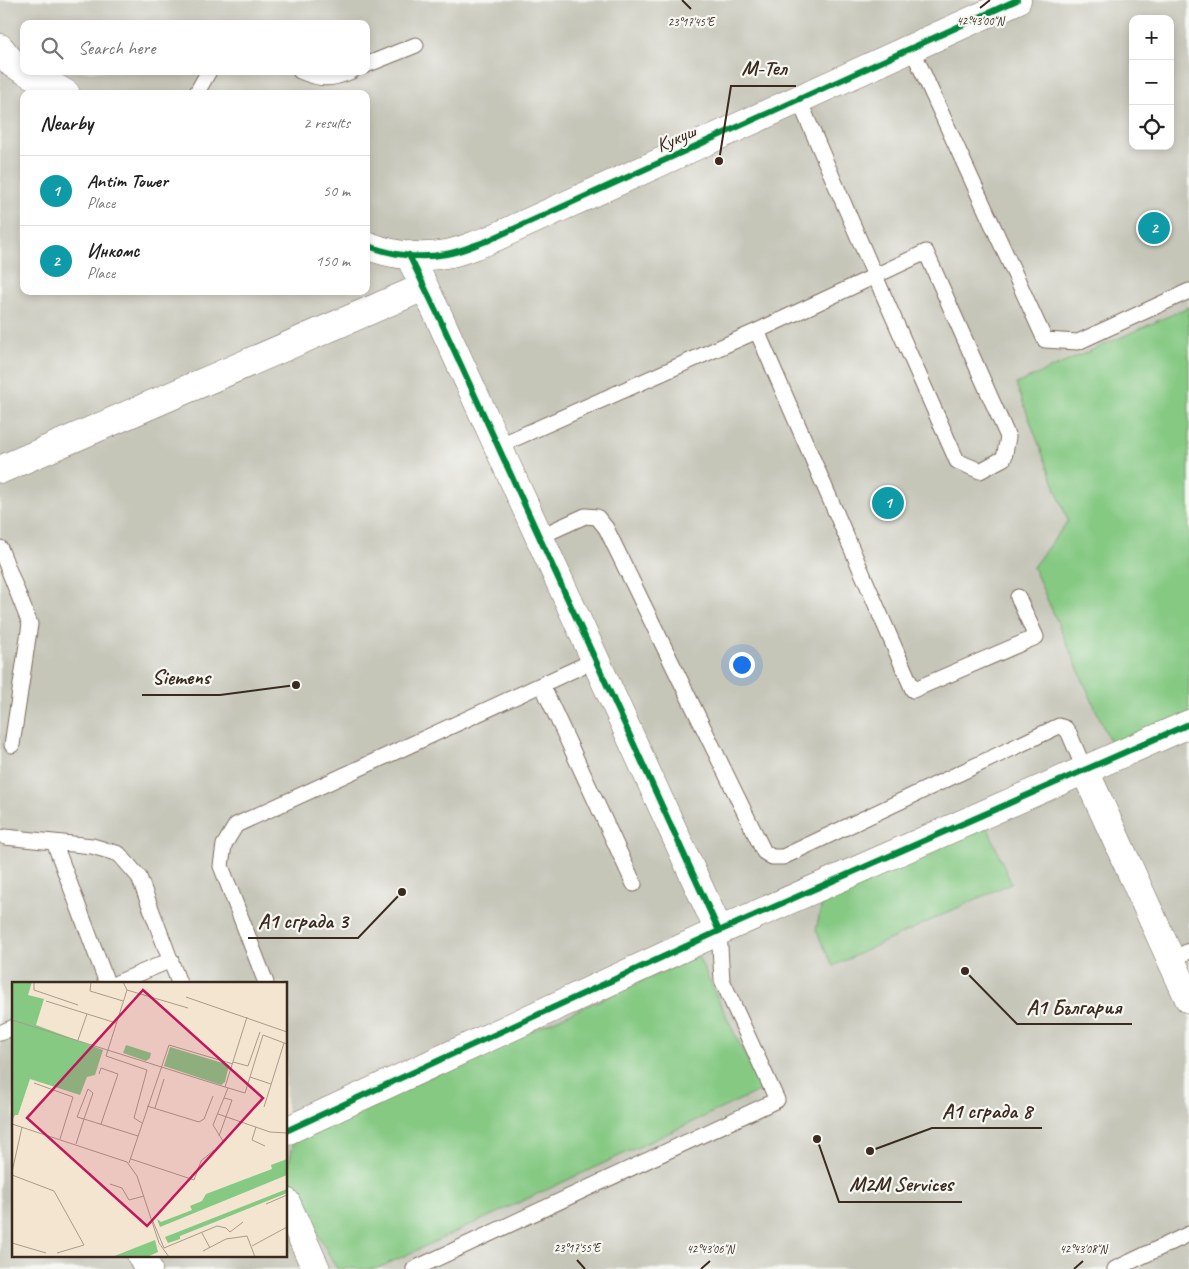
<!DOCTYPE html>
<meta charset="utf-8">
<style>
:root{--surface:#fff;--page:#f6f6f6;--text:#222;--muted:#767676;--line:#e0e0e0;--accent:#2563eb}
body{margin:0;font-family:Caveat,sans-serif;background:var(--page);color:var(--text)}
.controls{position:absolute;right:15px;top:15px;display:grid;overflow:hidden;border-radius:10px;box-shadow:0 2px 8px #0003}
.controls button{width:45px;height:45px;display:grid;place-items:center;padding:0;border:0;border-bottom:1px solid var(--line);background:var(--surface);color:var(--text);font:25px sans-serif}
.you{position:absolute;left:741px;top:664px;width:18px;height:18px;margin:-12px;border:4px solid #fff;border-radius:50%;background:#1a73e8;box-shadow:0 0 0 8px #1a73e833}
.badge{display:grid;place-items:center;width:32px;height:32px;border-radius:50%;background:var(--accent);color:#fff;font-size:16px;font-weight:700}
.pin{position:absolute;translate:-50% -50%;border:2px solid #fff;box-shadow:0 1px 5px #0006}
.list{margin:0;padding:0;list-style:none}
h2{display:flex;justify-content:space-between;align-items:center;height:65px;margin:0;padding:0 20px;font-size:21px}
h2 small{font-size:16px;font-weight:400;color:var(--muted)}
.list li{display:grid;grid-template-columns:32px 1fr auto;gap:15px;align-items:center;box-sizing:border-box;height:70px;padding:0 20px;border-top:1px solid var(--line)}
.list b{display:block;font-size:19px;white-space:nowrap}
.list p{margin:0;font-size:16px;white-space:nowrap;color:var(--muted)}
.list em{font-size:16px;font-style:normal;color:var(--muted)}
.icon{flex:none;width:28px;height:28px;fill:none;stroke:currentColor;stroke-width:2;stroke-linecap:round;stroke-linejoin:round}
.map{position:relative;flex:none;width:1189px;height:1269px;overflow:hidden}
.search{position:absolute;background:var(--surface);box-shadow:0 2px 8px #0003;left:20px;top:20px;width:350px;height:55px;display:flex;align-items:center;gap:12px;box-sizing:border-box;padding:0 18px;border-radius:10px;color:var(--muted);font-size:19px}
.panel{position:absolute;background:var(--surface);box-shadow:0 2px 8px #0003;left:20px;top:90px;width:350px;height:205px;border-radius:10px}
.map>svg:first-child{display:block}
</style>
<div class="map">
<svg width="1189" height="1269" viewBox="0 0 1189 1269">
<rect width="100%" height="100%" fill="#f6f6f2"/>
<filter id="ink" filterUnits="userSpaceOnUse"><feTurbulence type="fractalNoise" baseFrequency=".02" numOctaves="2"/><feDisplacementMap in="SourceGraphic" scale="10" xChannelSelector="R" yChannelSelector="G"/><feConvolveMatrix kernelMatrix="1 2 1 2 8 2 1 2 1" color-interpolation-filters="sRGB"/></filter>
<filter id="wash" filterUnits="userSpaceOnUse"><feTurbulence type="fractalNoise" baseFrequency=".0096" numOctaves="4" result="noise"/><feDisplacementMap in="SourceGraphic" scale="20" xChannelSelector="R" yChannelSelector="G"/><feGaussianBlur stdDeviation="1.12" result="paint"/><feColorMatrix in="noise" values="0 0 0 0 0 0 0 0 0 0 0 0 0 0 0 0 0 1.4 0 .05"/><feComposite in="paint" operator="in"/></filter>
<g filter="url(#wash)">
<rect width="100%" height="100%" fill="#f4e5d1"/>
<path fill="#c5c5b8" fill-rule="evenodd" d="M0,0H1189V1269H0ZM1133,19H1170V146H1133ZM24,24H366V71H24ZM24,94H366V291H24ZM14,983H286V1255H14Z"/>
<path fill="#85c983" stroke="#607a50" d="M1189,307V716L1112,746L1033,567L1068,521L1016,384Z
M986,824L1011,883L833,966L816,930L823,899Z
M698,956L761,1090L376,1269H337L286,1176L295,1137Z"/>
</g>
<g filter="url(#ink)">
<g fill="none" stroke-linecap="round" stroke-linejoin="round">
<g stroke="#7c6b5d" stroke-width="17">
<path id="service" d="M912,49L1045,340L1078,342L1189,291
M366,65L416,45
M300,71C321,80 331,80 352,71
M196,94L209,71
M926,252L1008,437L1004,458L980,471L957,461L875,276Z
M757,331L913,690L1036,637L1018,597
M498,446L757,331L875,276L799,100
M539,537L585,516L597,517L606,528L764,852L772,857H783L1059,726L1065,728L1069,733L1085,771
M0,548L30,624L12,745
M542,685L634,884
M5,837L92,846L119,854L139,877L179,983
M54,842L107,983
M1171,960L1189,951
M117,983L171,960
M266,983L221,866L224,845L236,825L595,660
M0,1033L14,1027
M414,1269L777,1100L722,980L719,931
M1115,1269L1189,1234"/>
</g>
<g stroke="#7c6b5d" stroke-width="29">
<path id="minor" d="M0,48L13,64L24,70
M26,71L66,94
M366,245C391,255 420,259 446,254C460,252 474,245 487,241L1017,0
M409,255L439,317L719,931
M2,469L424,287
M1085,771L1189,999
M286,1131L719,931L1189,724
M286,1202L316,1269
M141,1255L148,1269"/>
</g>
<use href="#service" stroke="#fff" stroke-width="15"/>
<use href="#minor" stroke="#fff" stroke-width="28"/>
<g stroke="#f6f6f2" stroke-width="9">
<path id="cycleway" d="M366,245C391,255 420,259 446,254C460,252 474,245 487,241L1017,0
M409,255L439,317L719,931
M286,1131L719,931L1189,724"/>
</g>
<use href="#cycleway" stroke="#00873e" stroke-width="6"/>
</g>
</g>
<path fill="none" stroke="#3b2a1e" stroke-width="2" d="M682,0L691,9M980,8L990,0M577,1260L585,1269M701,1269L710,1261M1074,1269L1083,1261"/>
<g text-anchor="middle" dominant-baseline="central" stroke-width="4.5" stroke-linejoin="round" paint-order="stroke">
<g font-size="20" fill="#3b2a1e" stroke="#f6f6f2">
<text transform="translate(676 138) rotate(-24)">Кукуш</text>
</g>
</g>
<g transform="translate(12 982)">
<rect width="275" height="275" fill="#f4e5d1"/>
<path d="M0,0H20L16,13L32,17L24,43L91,68L83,93L75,95L68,113L18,97L6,133H3L0,139ZM114,63L139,71L138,76L134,79L111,71ZM158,65L217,83L213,100L209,103L152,84ZM275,177V193L148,245L145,237L149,240L180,228L178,224L190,219L194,212L260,187L259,183ZM275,207V211L168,254V257L156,261L153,255ZM143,258L146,270L135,275H100Z" fill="#85c983"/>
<path fill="none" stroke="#aa9a89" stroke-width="1" d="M22,0V8L66,23M79,0L78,9L111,19M111,0L115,8L94,74L135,88L122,136L130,141M115,8L176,26M174,15L275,50M34,19L104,41M0,38L213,105L235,35M66,58L75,32M221,80L236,84L248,50M87,92L89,86L106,92L89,142M238,95L259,102M22,101L61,115L48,157M213,105L233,111L251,53L275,62M76,107L81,111L72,137L65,135ZM135,124L187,140L192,137L201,114M252,125L272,61M143,126L152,97M206,132L258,150L275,151M0,142L115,180L125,194L147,261L157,275M244,145L240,158L253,164M207,154L220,118L212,116M211,159L201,143L216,106M64,162L72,137L126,154M119,177L182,198L189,179L202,168M117,181L157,63L221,82M0,190L10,145M0,193L42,209L72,263L45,271M98,202L110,206L117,218L132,214M254,222L275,213M140,237L152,266M190,251L198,266M0,261L34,271M240,264L275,245M152,266L205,244L214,246L218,250L231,240M191,269L214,257L235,254L243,275"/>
<path fill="#c2185b" fill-opacity="0.15" stroke="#c2185b" stroke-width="2.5" d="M131,8L251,116L135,244L15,136Z"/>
<rect width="275" height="275" fill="none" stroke="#3b2a1e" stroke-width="2.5"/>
</g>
<g font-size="12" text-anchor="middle" fill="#3b2a1e" stroke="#f6f6f2" stroke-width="4.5" stroke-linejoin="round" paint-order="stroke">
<text x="980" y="25">42°43'00"N</text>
<text x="691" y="26">23°17'45"E</text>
<text x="577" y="1252">23°17'55"E</text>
<text x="710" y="1253">42°43'06"N</text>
<text x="1083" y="1253">42°43'08"N</text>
</g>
<path fill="none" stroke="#3b2a1e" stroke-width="2" d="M719 161L731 86H796M296 685L220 695H142M402 892L358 938H248M965 971L1017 1024H1132M870 1151L932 1128H1042M817 1139L839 1202H962"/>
<g fill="#3b2a1e" stroke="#f6f6f2" stroke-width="2">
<circle cx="719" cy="161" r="5"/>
<circle cx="296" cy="685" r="5"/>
<circle cx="402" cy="892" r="5"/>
<circle cx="965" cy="971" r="5"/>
<circle cx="870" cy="1151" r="5"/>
<circle cx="817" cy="1139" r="5"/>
</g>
<g font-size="21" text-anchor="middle" font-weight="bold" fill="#3b2a1e" stroke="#f6f6f2" stroke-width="4.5" stroke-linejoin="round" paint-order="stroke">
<text x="764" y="75">М-Тел</text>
<text x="181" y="684">Siemens</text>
<text x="303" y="928">А1 сграда 3</text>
<text x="1074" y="1014">А1 България</text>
<text x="987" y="1118">А1 сграда 8</text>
<text x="901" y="1191">M2M Services</text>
</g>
</svg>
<div class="controls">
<button>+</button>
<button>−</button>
<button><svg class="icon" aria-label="locate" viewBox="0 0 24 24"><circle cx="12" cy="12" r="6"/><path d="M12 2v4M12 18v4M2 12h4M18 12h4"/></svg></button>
</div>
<div class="you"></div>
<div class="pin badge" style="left:888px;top:503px;background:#0f9aa8">1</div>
<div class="pin badge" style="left:1154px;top:228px;background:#0f9aa8">2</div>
<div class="search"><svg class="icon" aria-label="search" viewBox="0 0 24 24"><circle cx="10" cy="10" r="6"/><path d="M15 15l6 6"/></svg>Search here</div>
<section class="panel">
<h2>Nearby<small>2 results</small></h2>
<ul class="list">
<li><span class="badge" style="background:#0f9aa8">1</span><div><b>Antim Tower</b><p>Place</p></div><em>50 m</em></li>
<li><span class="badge" style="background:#0f9aa8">2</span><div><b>Инкомс</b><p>Place</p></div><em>150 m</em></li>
</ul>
</section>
</div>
